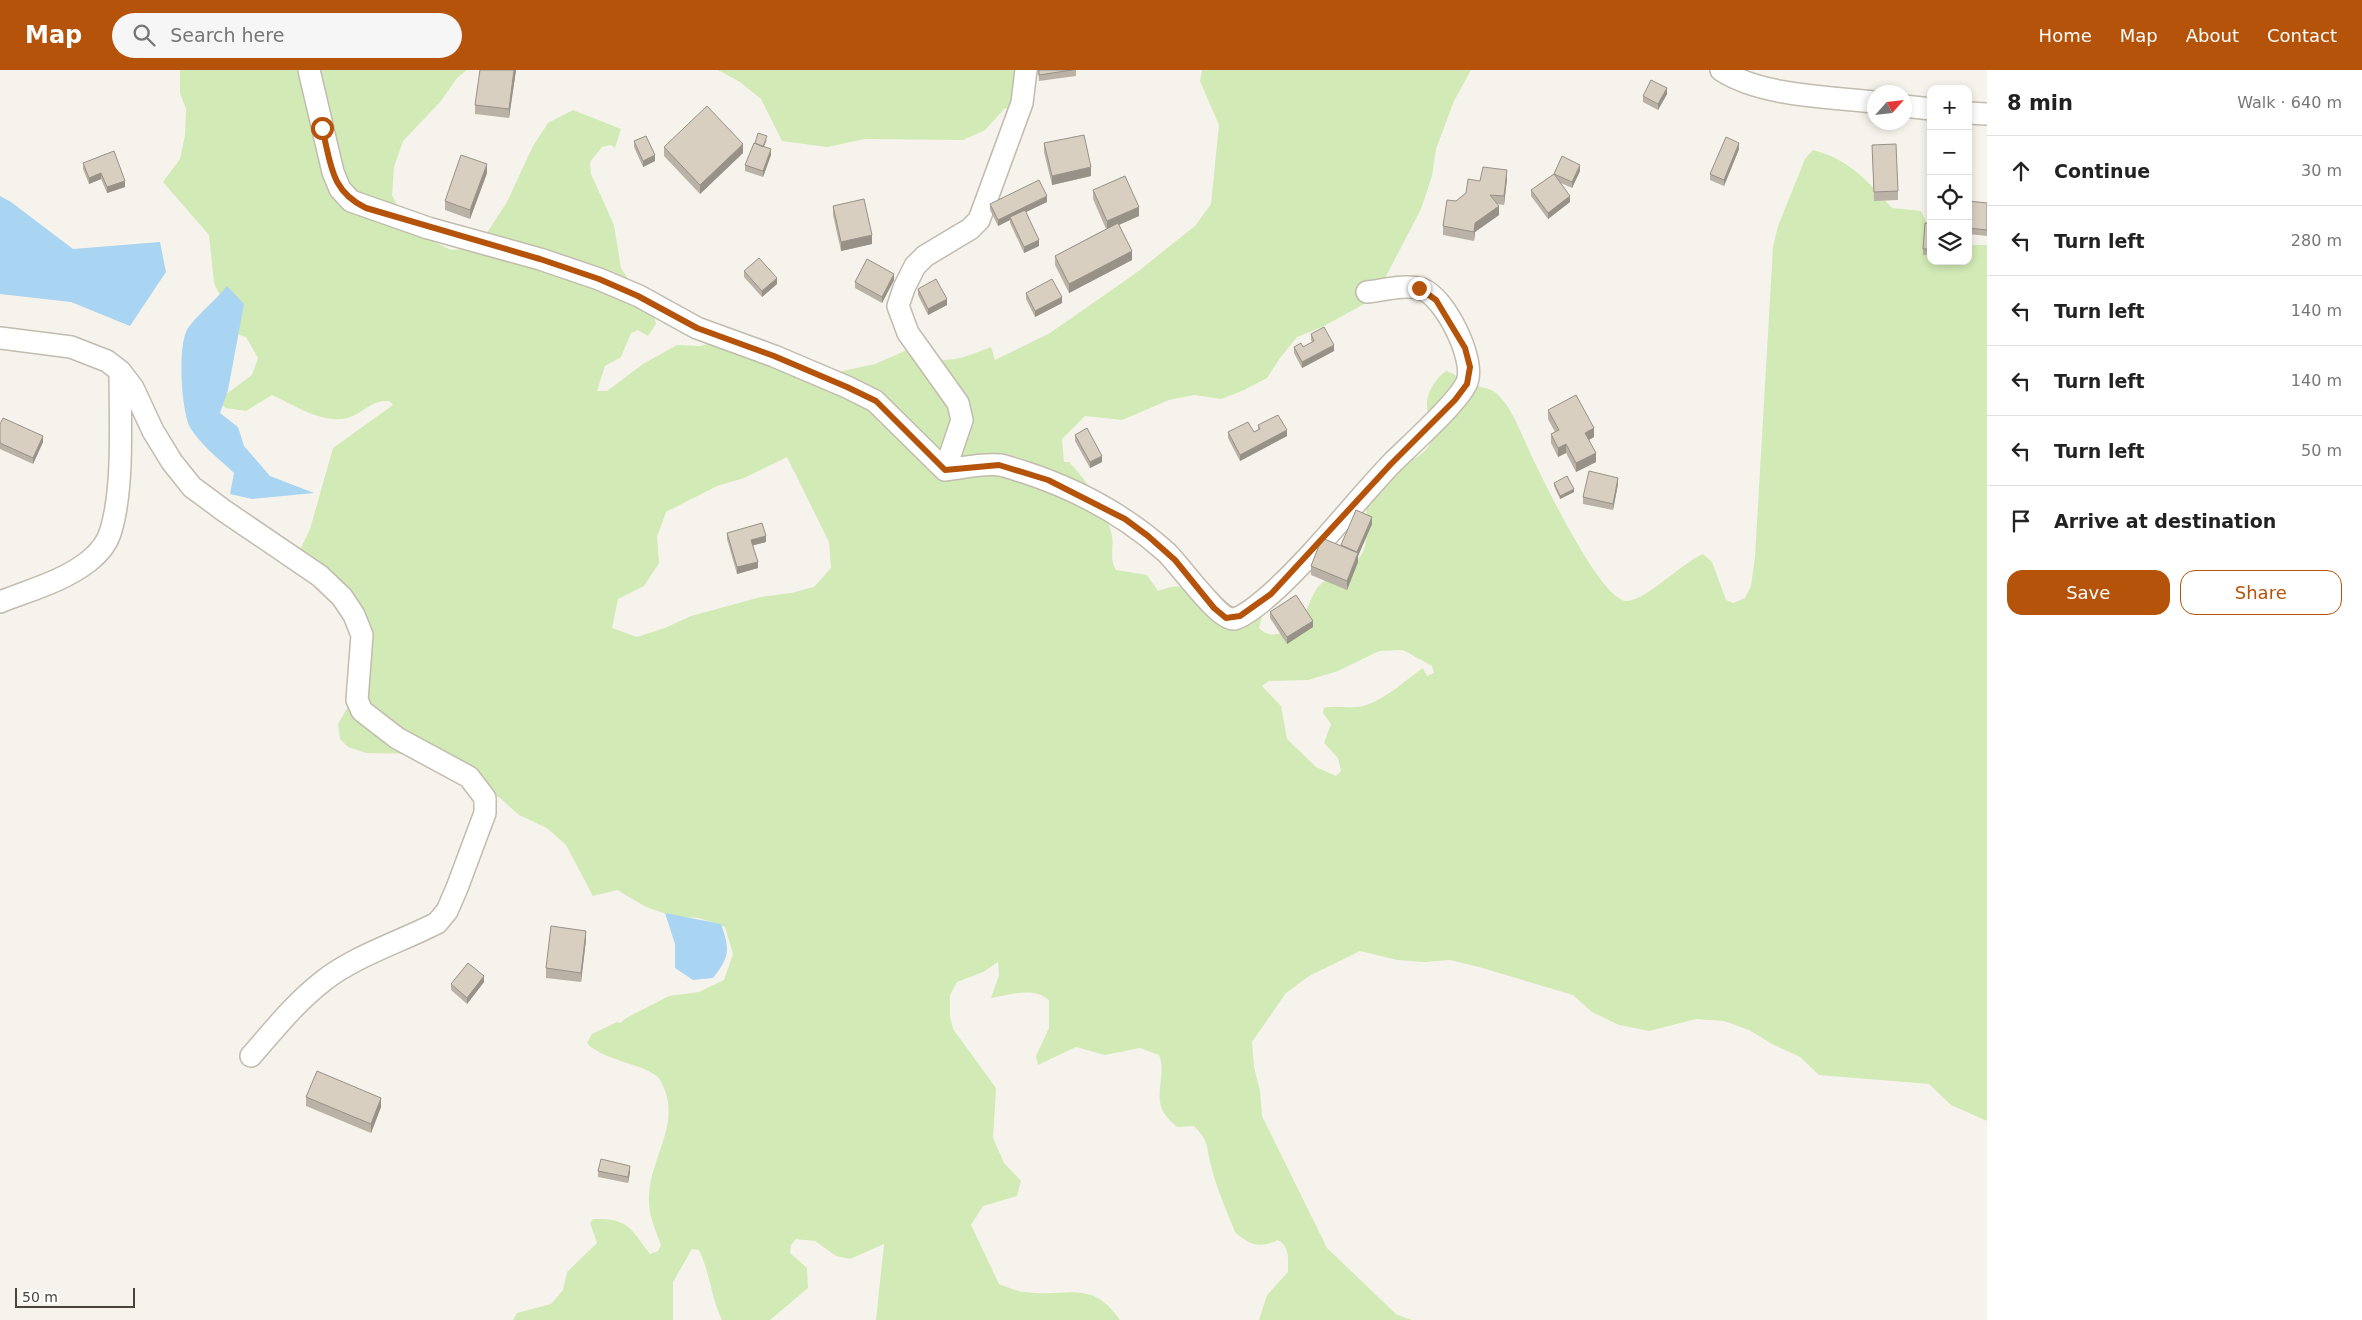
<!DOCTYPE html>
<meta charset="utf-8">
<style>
:root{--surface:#fff;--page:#f6f6f6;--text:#222;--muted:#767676;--line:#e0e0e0;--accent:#b45309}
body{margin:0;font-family:"DejaVu Sans",sans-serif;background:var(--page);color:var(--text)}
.controls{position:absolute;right:15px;top:15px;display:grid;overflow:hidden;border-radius:10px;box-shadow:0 2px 8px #0003}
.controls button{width:45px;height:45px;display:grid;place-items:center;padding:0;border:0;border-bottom:1px solid var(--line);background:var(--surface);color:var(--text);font:25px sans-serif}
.compass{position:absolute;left:1867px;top:15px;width:45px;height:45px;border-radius:50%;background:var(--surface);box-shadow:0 2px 8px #0003;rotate:63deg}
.scale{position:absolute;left:15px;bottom:12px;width:120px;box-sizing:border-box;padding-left:5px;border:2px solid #4b4439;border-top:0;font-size:14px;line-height:18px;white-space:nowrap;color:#4b4439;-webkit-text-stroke:4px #fff;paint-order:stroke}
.stop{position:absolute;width:15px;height:15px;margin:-11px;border:4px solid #b45309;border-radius:50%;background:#fff}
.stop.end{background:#b45309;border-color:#fff;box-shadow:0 1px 5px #0008}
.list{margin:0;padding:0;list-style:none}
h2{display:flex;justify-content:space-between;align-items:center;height:65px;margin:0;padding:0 20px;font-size:21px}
h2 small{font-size:16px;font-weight:400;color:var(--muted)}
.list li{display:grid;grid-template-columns:32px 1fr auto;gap:15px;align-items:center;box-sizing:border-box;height:70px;padding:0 20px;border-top:1px solid var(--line)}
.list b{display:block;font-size:19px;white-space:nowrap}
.list em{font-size:16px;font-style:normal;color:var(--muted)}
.actions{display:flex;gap:10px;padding:15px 20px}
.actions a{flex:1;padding:11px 0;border:1px solid var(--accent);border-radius:15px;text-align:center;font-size:18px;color:var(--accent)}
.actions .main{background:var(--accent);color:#fff}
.icon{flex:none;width:28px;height:28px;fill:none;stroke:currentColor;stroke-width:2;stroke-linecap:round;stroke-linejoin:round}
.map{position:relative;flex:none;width:1987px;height:1250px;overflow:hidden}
header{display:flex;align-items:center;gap:30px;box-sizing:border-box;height:70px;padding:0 25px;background:var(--accent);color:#fff}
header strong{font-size:24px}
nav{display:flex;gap:28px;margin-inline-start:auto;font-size:18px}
.search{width:350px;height:45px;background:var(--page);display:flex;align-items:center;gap:12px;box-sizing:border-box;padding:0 18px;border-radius:28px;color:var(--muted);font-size:19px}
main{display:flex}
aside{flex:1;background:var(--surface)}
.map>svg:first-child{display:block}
</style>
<header>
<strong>Map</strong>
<div class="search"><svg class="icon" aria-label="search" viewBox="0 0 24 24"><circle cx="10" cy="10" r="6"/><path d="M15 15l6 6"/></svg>Search here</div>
<nav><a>Home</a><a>Map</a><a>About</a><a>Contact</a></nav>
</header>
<main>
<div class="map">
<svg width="1987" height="1250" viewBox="0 0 1987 1250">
<rect width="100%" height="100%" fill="#f6f3ec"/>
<path fill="#d2eab5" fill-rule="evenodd" d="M180,0H467L457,8L441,31L403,71L394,97L392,125L405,150L424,167L451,180L477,178L507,132L533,76L548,53L573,40L621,59L615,78L611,75L602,77L590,92L591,104L614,155L621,198L634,218L651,235L656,254L648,266L638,260L631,263L621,287L605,296L597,321H607L643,294L677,275L700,276L716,272L838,302L875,294L907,280C947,294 951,293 991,277L995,290L1050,263L1136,203L1195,156L1211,134L1219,55L1200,11L1202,0H1471L1454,31L1436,79L1432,106L1421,139L1383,212L1366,233L1322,257L1297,267L1280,288L1267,308L1244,320L1221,329L1194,325L1169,330L1122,350L1085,346L1062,369L1064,392H1069C1088,412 1106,438 1112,466C1114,477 1109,490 1116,500L1147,505L1158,521C1189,509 1191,522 1213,542L1264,540L1259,558C1271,571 1285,561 1300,556C1305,546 1312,522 1320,515C1332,502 1358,498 1364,479C1373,452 1355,426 1382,405C1396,393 1420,392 1430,374C1438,360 1426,347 1427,333C1427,322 1437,307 1446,301L1454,304L1461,314C1470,316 1483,316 1491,320C1510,329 1523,369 1532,387C1545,413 1600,529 1626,531C1644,532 1682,493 1703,484L1712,492L1726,530L1733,533L1745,528L1751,516L1755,487L1773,177L1778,156L1805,89L1813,80C1851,90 1867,111 1892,138L1921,141L1931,162V191H1968V175H1987V1051L1951,1035L1929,1014L1819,1005L1800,987L1772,974L1749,960L1724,951L1696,949L1649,961L1619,955L1592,942L1573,925L1479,897L1450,890L1424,892L1397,890L1360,881L1309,906L1286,923L1252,972L1254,997L1260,1021L1262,1046L1327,1178L1397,1245L1412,1250H1259L1267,1225L1288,1202C1288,1190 1290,1176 1278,1170C1260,1178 1250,1176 1235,1162C1227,1141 1216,1118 1211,1095C1206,1076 1209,1071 1194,1056L1177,1057C1173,1053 1167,1048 1164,1043C1153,1026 1167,1003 1159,985L1140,978L1105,985L1076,977L1038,995L1036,986L1049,958V930C1034,916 1009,925 991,928L999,905L998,892L983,902L957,912L950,925V946L953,959L996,1018L993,1068L1004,1093L1021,1111L1017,1126L983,1136L971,1155L999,1214C1007,1217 1016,1221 1025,1222C1066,1228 1091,1208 1120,1250H876L884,1174L850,1189L836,1186L815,1171L796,1169L791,1175L790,1183L807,1198L808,1218L770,1250H722C711,1227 710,1203 699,1180L692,1179L673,1212V1250H513L517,1243L551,1234L563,1220L567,1202L597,1173L590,1153L593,1149C629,1148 630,1158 650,1184L658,1181L661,1175C655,1159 648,1144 649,1127C650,1086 684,1051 660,1010C652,995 604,992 587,973L592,964L617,952L620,953L626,948L669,926L699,922L724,910L733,884L725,857L699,848L672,846L646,837L617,820L593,826L566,775L547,758L519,745L500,728L425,684L366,683L348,677L340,669L338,654L349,635L357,606L349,547L299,482L310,459L333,378L393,335L389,331C371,330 366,341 350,347C325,356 294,335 272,325L246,341L226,338L219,333L221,328L252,305L258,288L246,267L229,261L228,242L214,213L209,165L163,112L180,89L185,65L186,39L180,23ZM787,387L829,472L831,498L814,517L791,523L761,527L691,546L665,558L637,567L612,558L618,529L644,516L659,493L657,467L666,442L717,416L744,408ZM1403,580L1432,596L1434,603L1427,606L1423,598C1405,611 1384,630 1363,636C1350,639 1337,635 1324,638L1323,643L1331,654L1324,673L1338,688L1341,701L1336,706L1316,697L1287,669L1281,636L1262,616L1269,611L1308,610L1338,601L1379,581Z
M718,0H1018L1017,44L1005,38L985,60L963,70L865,69L827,77L782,71L761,29L740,12Z"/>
<path fill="#a9d4f2" d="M0,126L11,132L73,179L160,172L166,202L130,256L71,232L0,224Z
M227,216L244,234L228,320L220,343L238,357L244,376L270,406L314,423L252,429L230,424L234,403C219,389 202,376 191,359C181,343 177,274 188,258C199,243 215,231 227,216Z
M665,843L721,854C730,880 730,886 713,908L693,910L675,898V874Z"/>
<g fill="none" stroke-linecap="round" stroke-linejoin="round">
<g stroke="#c2bbae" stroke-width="24">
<path id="minor" d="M309,0L333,102L340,119L351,131L428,158L540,189L599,209L639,226L697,258L774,286L847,317L875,331L945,400
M1721,0C1760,26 1829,27 1874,32
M1904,36L1931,39
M1968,43L1987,44
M0,268L71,277L107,291L120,301L133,318L153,361L172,392L192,417L223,440L320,506L342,527L354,545L362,565L357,630L362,641L397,668L469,707L485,728V743L457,818L447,841L437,853C402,871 352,887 322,912C295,933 273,961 251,986
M945,400C962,398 983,393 1000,395C1007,396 1016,400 1024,402C1076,419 1126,446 1166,482C1180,495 1219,551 1234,549C1246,546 1263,531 1272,523C1316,483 1352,435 1392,393C1410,375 1459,332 1467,312C1476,290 1445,227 1422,219C1405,214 1384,220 1367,222
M945,400L962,350L958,333L908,263L898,236L904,218L915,196L925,186L970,159L979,150L1022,33L1026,0
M0,532C30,520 64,511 89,491C99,483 108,472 111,460C124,417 120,347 120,301"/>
</g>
<use href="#minor" stroke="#fff" stroke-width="21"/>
</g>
<path fill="#bab2a6" d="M516,0L509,48L475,44V35Z
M1038,0H1076V6L1039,11Z
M1667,24L1658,40L1643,32V26Z
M767,70L764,77L771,85L763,107L745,101V95L755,73Z
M634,71L655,91L643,97L634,77Z
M1044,73L1091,106L1052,115L1044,82Z
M1872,75L1898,121V130L1874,131Z
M664,77L743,83L700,124L664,86Z
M1739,79L1724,116L1710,110V104Z
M83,93L125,117L107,123L101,109L89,114L83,99Z
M1580,101L1572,118L1561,113L1570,132L1548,149L1531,126V120L1554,104Z
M487,103L470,149L445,140V131Z
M1507,109L1504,135L1497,134L1499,145L1475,162L1474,171L1443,165V156L1456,131L1480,111Z
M1093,120L1139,146L1119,155L1132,190L1069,223L1055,195V186L1106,159L1093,129Z
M1968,131L1987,133V166L1968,164Z
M1047,132L1026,142L1039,176L1024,183L1010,153V150L998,156L990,140V134Z
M833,136L872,174L841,181L833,145Z
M1931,154V185H1923V179Z
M744,201L777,214L762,227L744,207Z
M894,210L882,233L855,218V212Z
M918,219L947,235L928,245L918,225Z
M1026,223L1062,233L1035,247L1026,229Z
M1311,264L1334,281L1302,298L1294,283V277H1303L1312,272L1311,270Z
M1548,340L1594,367L1589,370L1596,392L1576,402L1566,383L1558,387L1551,373V364L1555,362L1548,349Z
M0,354L43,372L33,394L0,379Z
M1258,355L1287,366L1240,391L1228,368V362H1254L1258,360Z
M1075,365L1102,392L1090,398L1075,371Z
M1554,413L1574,422L1560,429L1554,416Z
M1618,414L1613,440L1583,434V427Z
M1372,454L1358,486V492L1347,520L1311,505V496Z
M727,463L766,472L753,475L758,498L737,504L727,469Z
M1270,542L1313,557L1287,574L1270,548Z
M586,870L581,912L546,908V898Z
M484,912L467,934L451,920V914Z
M306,1027L381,1037L371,1063L306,1036Z
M598,1101L630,1102L628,1113L598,1107Z"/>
<path fill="#979187" d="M514,0H516L509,48V39Z
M1667,18V24L1658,40V34Z
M1739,73V79L1724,116V110Z
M743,74V83L700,124V115Z
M771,79V85L763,107V101Z
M655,85V91L643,97V91Z
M487,94V103L470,149V140Z
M1580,95V101L1572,118V112Z
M1091,97V106L1052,115V106Z
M1507,100V109L1504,135V126Z
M101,103V109L89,114V108Z
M125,111V117L107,123V117Z
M1047,126V132L1011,149L1010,147V150L998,156V150Z
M1570,126V132L1548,149V143Z
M1499,136V145L1475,162L1474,171V162L1475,153Z
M1139,137V146L1107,160V151Z
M872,165V174L841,181V172Z
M1039,170V176L1024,183V177Z
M1132,181V190L1069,223V214Z
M894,204V210L882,233V227Z
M777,208V214L762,227V221Z
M1062,227V233L1035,247V241Z
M947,229V235L928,245V239Z
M1334,275V281L1302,298V292Z
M1594,358V367L1585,372V363Z
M1287,360V366L1240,391V385Z
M43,366V372L33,394V388Z
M1566,374V383L1558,387V378Z
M1596,383V392L1576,402V393Z
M1102,386V392L1090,398V392Z
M1618,408V414L1613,440V434Z
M1574,419V422L1560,429V426Z
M1372,447V454L1358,486V492L1347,520V511L1357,482Z
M766,466V472L751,476V470Z
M758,492V498L737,504V497Z
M1313,551V557L1287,574V567Z
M586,861V870L581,912V903Z
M484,906V912L467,934V928Z
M381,1028V1037L371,1063V1054Z
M630,1096V1102L628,1113V1107Z"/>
<path fill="#d8cfc1" stroke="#979187" d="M480,0H514L509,39L475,35Z
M1039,0H1072L1039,5Z
M1651,10L1667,18L1658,34L1643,26Z
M707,36L743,74L700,115L664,77Z
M758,63L767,66L763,77L755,73Z
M1084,65L1091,97L1052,106L1044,73Z
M646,66L655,85L643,91L634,71Z
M1726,67L1739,73L1724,110L1710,104Z
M754,73L771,79L763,101L745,95Z
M1896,74L1898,121L1874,122L1872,75Z
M114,81L125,111L107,117L101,103L89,108L83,93Z
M461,85L487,94L470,140L445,131Z
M1562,86L1580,95L1572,112L1554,104L1570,126L1548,143L1531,120L1554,104Z
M1483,97L1507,100L1504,126L1490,125L1499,136L1475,153L1474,162L1443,156L1447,130L1456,131L1466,123L1468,109L1480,111Z
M1125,106L1139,137L1107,151L1093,120Z
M1039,110L1047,126L998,150L990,134Z
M864,129L872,165L841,172L833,136Z
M1968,131L1987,133V160L1968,158Z
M1025,140L1039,170L1024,177L1010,147Z
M1118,153L1132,181L1069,214L1055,186Z
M1925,153L1931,154V179H1923Z
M759,188L777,208L762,221L744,201Z
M867,189L894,204L882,227L855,212Z
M936,209L947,229L928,239L918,219Z
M1052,209L1062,227L1035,241L1026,223Z
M1324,257L1334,275L1302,292L1294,277L1301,273L1303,277L1314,271L1311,264Z
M1576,325L1594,358L1585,363L1596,383L1576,393L1566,374L1558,378L1551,364L1559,360L1548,340Z
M1278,345L1287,360L1240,385L1228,362L1248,352L1254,362L1260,359L1258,355Z
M3,348L43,366L33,388L0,373V354Z
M1087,358L1102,386L1090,392L1075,365Z
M1589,401L1618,408L1613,434L1583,427Z
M1567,406L1574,419L1560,426L1554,413Z
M1356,440L1372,447L1357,482L1341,475Z
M762,453L766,466L751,470L758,492L737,497L727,463Z
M1322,468L1358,483L1347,511L1311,496Z
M1296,525L1313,551L1287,567L1270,542Z
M551,856L586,861L581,903L546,898Z
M468,893L484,906L467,928L451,914Z
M317,1001L381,1028L371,1054L306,1027Z
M601,1089L630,1096L628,1107L598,1101Z"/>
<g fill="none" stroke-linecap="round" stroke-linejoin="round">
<path stroke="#b45309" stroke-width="6" d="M322,58C331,93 330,121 366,138L540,189L599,209L638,226L697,258L774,286L847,317L876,331L945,400L999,395L1048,410L1125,449L1148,466L1175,490L1214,538L1226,548L1240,546L1271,524L1391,394L1455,330L1467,314L1470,297L1465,278L1436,230L1419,218"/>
</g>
</svg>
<div class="controls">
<button>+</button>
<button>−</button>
<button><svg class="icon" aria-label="locate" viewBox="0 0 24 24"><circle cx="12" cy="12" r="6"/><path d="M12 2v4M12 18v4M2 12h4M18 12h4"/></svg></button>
<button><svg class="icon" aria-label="layers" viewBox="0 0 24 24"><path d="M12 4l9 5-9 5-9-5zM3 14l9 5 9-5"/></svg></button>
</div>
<svg class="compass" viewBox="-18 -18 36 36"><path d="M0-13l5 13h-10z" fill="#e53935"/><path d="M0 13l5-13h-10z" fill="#767676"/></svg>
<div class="scale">50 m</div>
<div class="stop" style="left:322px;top:58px"></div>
<div class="stop end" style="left:1419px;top:218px"></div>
</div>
<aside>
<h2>8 min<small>Walk · 640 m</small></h2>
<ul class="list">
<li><svg class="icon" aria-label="ahead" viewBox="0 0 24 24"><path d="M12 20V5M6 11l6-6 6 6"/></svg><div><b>Continue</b></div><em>30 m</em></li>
<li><svg class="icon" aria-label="left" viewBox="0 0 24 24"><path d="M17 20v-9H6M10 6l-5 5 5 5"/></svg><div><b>Turn left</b></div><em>280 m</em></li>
<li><svg class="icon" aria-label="left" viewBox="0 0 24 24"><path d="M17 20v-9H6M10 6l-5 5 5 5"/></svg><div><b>Turn left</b></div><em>140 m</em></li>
<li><svg class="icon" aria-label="left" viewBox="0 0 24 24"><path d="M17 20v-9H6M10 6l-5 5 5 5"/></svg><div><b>Turn left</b></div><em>140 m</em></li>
<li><svg class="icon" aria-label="left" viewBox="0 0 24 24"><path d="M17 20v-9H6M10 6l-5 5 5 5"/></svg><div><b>Turn left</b></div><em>50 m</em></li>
<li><svg class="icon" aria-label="arrive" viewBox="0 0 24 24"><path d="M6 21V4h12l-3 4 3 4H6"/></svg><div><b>Arrive at destination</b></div></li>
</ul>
<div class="actions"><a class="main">Save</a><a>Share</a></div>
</aside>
</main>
